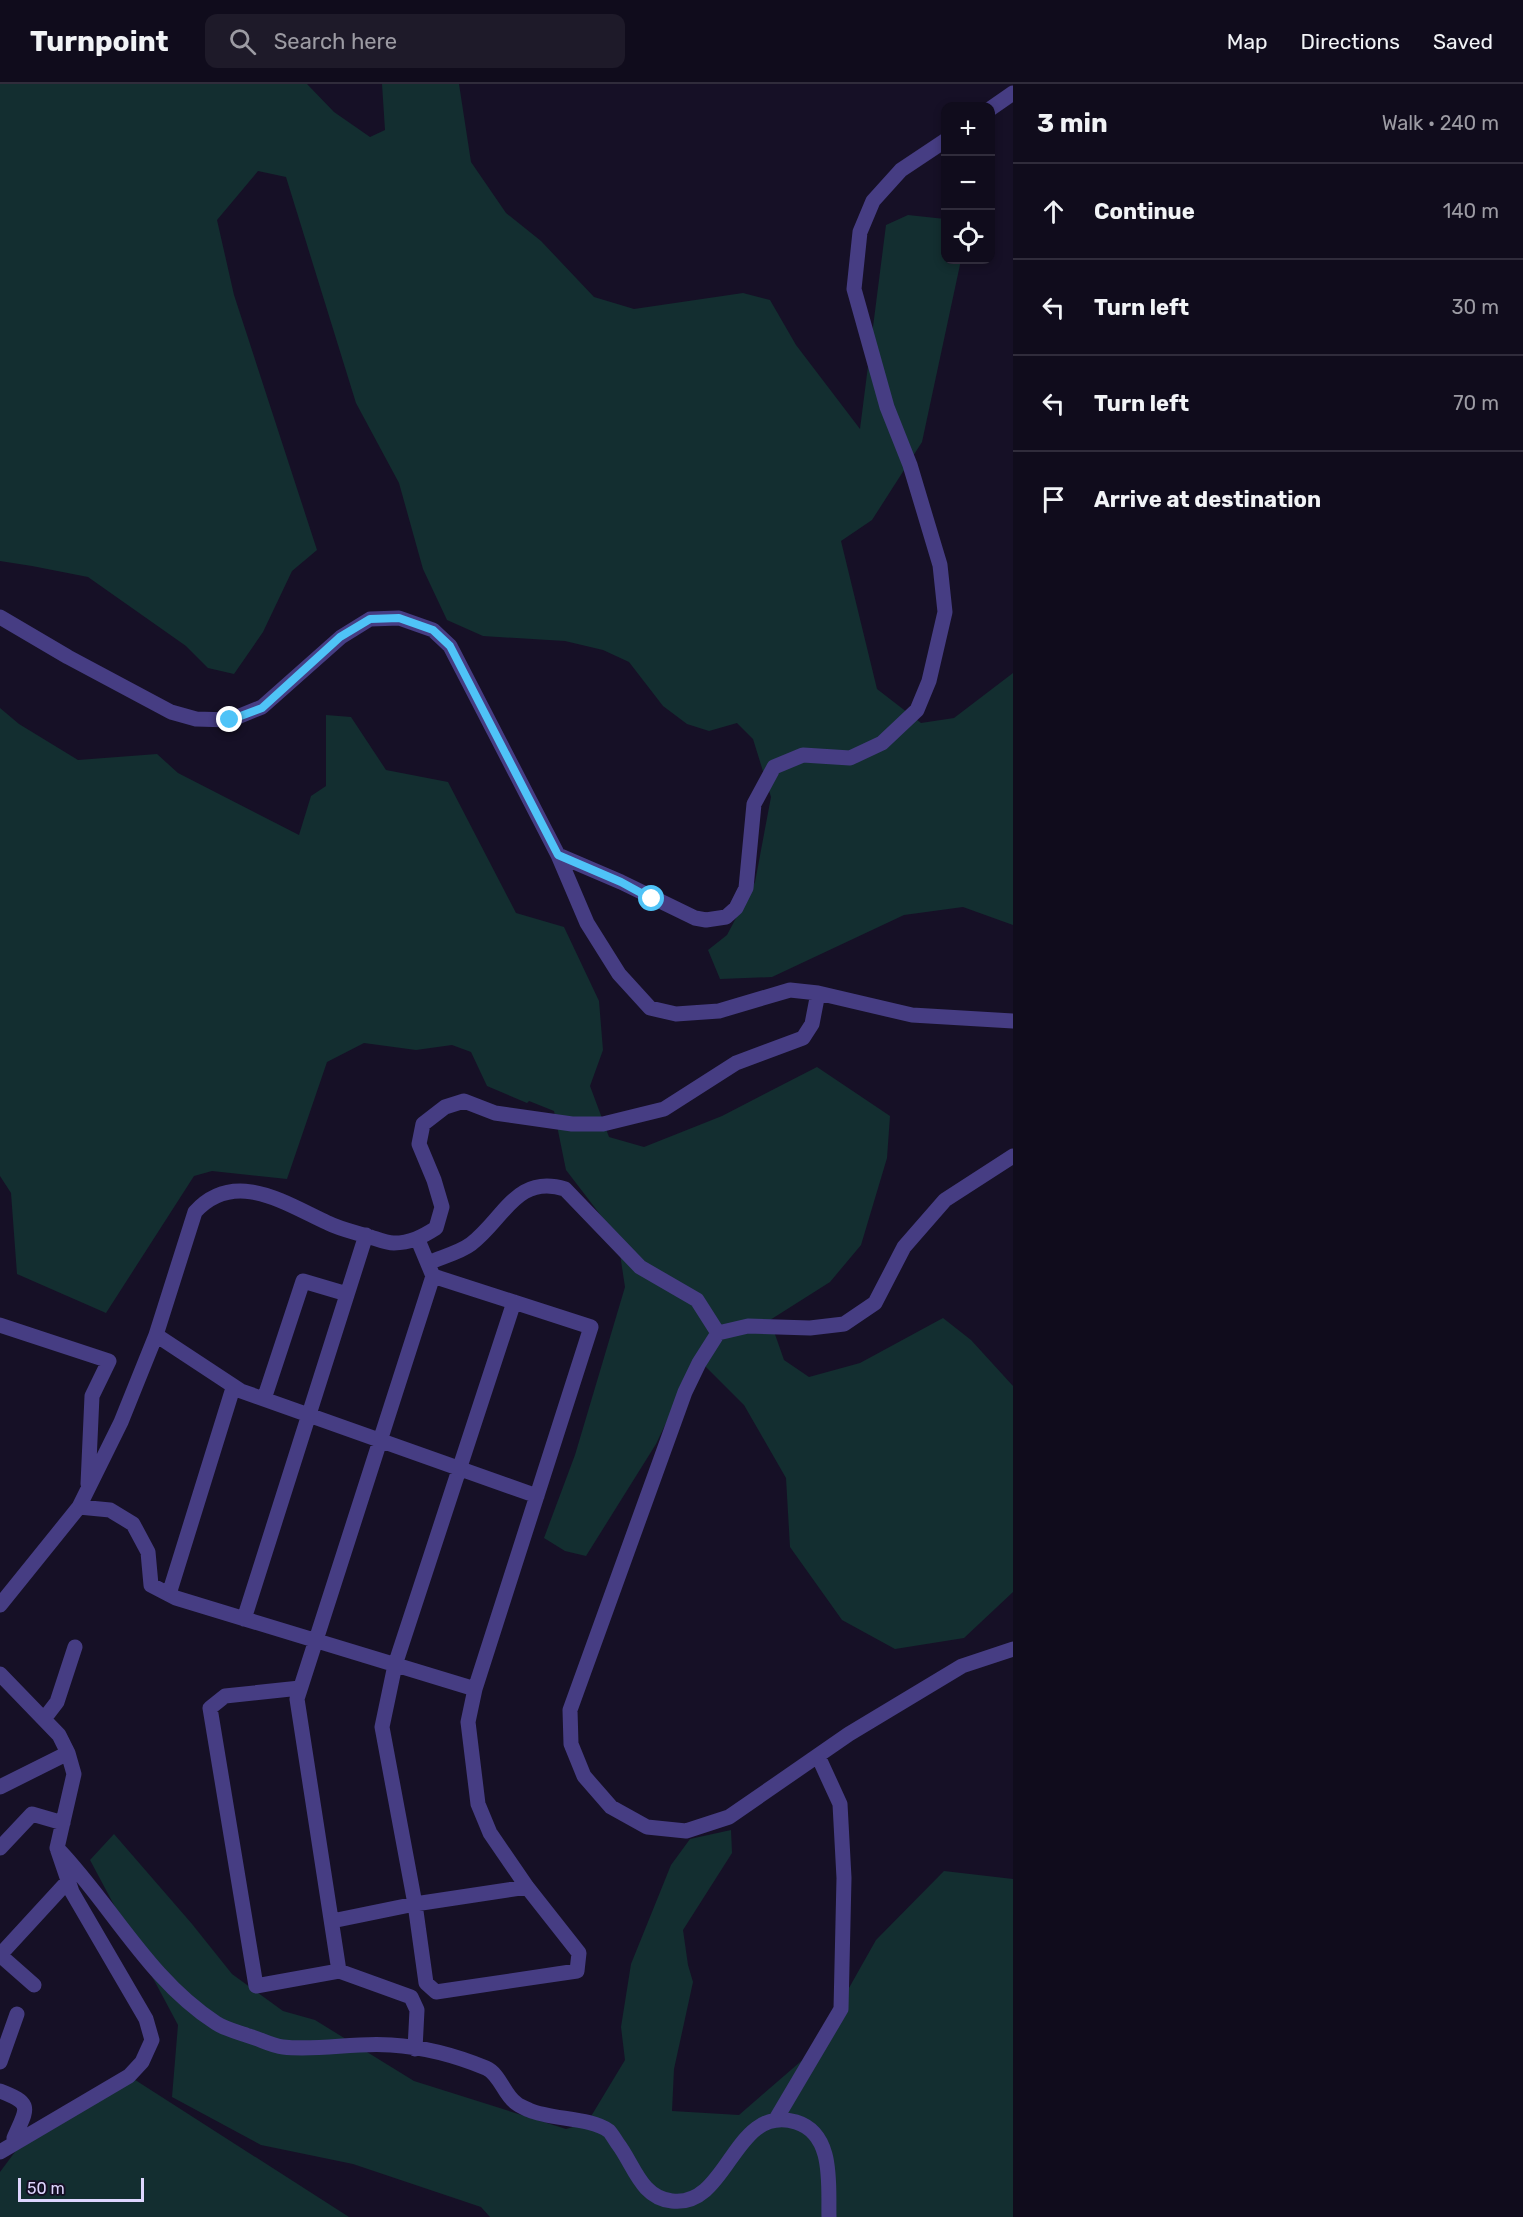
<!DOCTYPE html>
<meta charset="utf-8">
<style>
:root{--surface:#100c1c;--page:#1e1a29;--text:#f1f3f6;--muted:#9c9ba3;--line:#302c3b}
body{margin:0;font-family:Rubik,sans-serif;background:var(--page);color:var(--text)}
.controls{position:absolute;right:18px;top:18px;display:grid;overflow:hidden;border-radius:12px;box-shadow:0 3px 9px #0003}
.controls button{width:54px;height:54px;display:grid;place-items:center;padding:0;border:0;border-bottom:2px solid var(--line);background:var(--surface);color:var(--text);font:30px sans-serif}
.scale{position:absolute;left:18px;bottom:15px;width:126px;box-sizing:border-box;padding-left:6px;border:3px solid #ded6fe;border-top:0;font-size:16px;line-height:21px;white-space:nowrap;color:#ded6fe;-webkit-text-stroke:4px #161026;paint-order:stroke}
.stop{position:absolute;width:18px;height:18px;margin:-14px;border:4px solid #4fc3f7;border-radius:50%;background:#fff}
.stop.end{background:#4fc3f7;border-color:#fff;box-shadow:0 2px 6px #0008}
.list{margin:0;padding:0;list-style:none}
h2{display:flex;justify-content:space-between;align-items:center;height:78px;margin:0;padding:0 24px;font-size:26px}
h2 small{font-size:20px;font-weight:400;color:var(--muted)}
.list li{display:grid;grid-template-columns:39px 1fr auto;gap:18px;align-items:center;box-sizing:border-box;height:96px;padding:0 24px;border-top:2px solid var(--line)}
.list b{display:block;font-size:22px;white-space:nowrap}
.list em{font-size:20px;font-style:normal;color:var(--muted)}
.icon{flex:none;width:33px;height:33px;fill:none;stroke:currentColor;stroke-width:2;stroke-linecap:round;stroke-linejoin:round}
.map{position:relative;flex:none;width:1013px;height:2133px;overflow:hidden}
header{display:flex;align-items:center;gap:36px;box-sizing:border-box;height:84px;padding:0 30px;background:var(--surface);border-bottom:2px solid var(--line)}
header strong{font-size:28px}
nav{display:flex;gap:33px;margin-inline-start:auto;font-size:21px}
.search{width:420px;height:54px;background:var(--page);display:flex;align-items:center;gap:15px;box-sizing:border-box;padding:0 21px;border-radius:12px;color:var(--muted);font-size:22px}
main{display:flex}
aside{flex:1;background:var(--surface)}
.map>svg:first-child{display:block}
</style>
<header>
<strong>Turnpoint</strong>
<div class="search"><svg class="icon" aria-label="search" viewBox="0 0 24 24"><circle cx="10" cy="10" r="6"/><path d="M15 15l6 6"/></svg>Search here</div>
<nav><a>Map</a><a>Directions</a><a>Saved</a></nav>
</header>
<main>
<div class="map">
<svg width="1013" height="2133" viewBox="0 0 1013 2133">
<rect width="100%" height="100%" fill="#161026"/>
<path fill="#132e30" d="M0,0H307L334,28L370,53L385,46L382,0H459L471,78L506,129L541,157L594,213L634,225L743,209L770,216L796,261L860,345L886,141L908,131L945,135L946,176H961L922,358L872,436L841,457L877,605L921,639L954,634L1013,589V841L963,823L904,831L772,893L720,895L708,866L727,851L755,798L771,713L753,655L737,639L709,647L687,640L663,622L629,578L603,566L565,557L483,552L447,536L423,485L399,399L356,319L286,93L258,87L217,136L234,211L317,466L292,487L263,548L234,590L208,584L186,562L88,493L32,482L0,477Z
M0,624L19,640L78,676L157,670L178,689L299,751L311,712L326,702V631L351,633L386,686L448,698L516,829L564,843L599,917L603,966L590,1002L609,1053L644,1063L722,1032L817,983L890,1032L887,1074L861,1161L830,1198L770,1236L784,1276L809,1293L860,1279L943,1234L971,1256L1013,1302V1508L964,1554L895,1565L842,1536L790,1463L786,1394L744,1321L697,1274L656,1360L586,1472L565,1467L544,1454L575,1371L625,1203L620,1170L612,1146L566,1086L554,1027L529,1017L527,1019L487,1002L471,968L452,961L416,966L364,959L327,978L287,1095L212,1087L194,1092L106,1229L17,1190L11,1109L0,1092Z
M731,1746L732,1769L683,1846L688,1881L693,1898L674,1985L672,2027L739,2031L814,1966L876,1856L944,1787L1013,1795V2133H490L481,2123L353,2080L261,2061L172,2013L178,1941L90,1776L114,1750L192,1840L232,1890L283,1927L315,1936L414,1997L566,2045L587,2039L625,1976L621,1943L631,1880L671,1781L690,1755Z
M129,1992L349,2133H0V2088L26,2053Z"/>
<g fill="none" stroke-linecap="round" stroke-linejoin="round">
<path stroke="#463d83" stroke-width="15" d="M990,25L1013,9
M0,533L68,573L171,628L196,635L230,636L262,623L341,553L370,535L399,534L433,546L450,562L558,771L587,839L619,890L650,924L676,930L719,927L790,906L818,909L912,931L1013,937
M558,771L621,798L695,834L706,836L726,833L736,824L746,804L754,720L774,683L803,671L850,674L882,659L917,626L929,597L945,528L940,481L910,381L887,323L854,205L860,148L873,117L901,86L946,56
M1013,1072L945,1116L904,1163L875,1219L844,1240L810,1244L748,1242L718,1249L699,1279L685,1308L570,1626L571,1660L584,1692L611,1723L647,1743L686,1747L729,1733L849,1650L962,1582L1013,1565
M428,1179C441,1173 459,1169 471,1160C504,1135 516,1090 565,1105L640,1183L697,1216L718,1249
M0,1241L109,1277L92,1312L88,1400
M156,1251L241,1307L537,1412
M264,1315L303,1197L347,1210
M79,1423L110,1426L133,1440L148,1468L151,1501L176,1514L475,1605L591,1243L433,1192
M169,1510L233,1304
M0,1521L79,1423L121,1338L156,1251L195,1128C235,1084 286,1120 328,1139C340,1145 354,1148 367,1152C375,1154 385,1159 394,1159C410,1159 422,1153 436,1144L442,1123L434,1096L419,1060L423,1040L445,1023L464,1017L495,1029L572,1040H603L664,1025L736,979L803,954L812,940L818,909
M244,1535L366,1151
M0,1590L59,1651L68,1669L74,1690L57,1764L72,1808L146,1935L152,1956L142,1978L129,1992L0,2068
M300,1604L225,1612L210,1624L256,1902L339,1887
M475,1605L468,1638L478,1720L490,1749L527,1803L579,1869L577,1887L436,1908L426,1899L415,1820L382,1643L395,1581L514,1218
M44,1635L57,1618L75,1563
M0,1703L68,1669
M0,1764L32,1730L63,1739
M57,1764C111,1820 148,1895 216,1939C225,1945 238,1948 249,1952C260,1955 272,1962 283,1963C319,1967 355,1958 391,1961C423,1963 457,1972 486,1984C500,1990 504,2011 516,2019C519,2022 525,2024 529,2026C551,2036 590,2033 609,2047C612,2050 615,2056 618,2060C634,2081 641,2114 672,2117C729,2124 733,2019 796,2038C835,2050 828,2102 829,2133
M332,1837L415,1820L527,1803
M34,1901L0,1871L68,1797
M415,1965L417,1926L411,1913L339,1887L297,1615L433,1192L418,1156
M0,1978L17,1930
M0,2007C34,2020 27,2024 14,2054
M776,2035L841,1925L844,1794L840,1720L818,1672"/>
</g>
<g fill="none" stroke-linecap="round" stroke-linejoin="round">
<path stroke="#4fc3f7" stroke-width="8" d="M230,636L262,624L340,553L370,535L399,534L433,546L450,562L558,771L621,798L652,815"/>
</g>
</svg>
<div class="controls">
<button>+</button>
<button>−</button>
<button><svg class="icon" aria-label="locate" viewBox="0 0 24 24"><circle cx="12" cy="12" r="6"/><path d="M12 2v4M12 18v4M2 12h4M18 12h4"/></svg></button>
</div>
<div class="scale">50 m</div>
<div class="stop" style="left:652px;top:815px"></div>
<div class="stop end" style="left:230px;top:636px"></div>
</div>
<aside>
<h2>3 min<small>Walk · 240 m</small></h2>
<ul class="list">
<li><svg class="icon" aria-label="ahead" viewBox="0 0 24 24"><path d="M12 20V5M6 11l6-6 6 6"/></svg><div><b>Continue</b></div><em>140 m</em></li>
<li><svg class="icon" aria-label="left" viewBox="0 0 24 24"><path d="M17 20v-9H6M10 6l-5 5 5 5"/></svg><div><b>Turn left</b></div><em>30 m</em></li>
<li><svg class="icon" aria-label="left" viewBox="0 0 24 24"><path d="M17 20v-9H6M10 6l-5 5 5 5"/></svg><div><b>Turn left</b></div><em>70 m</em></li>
<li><svg class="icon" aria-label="arrive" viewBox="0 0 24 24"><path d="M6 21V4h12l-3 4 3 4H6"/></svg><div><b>Arrive at destination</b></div></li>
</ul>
</aside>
</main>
